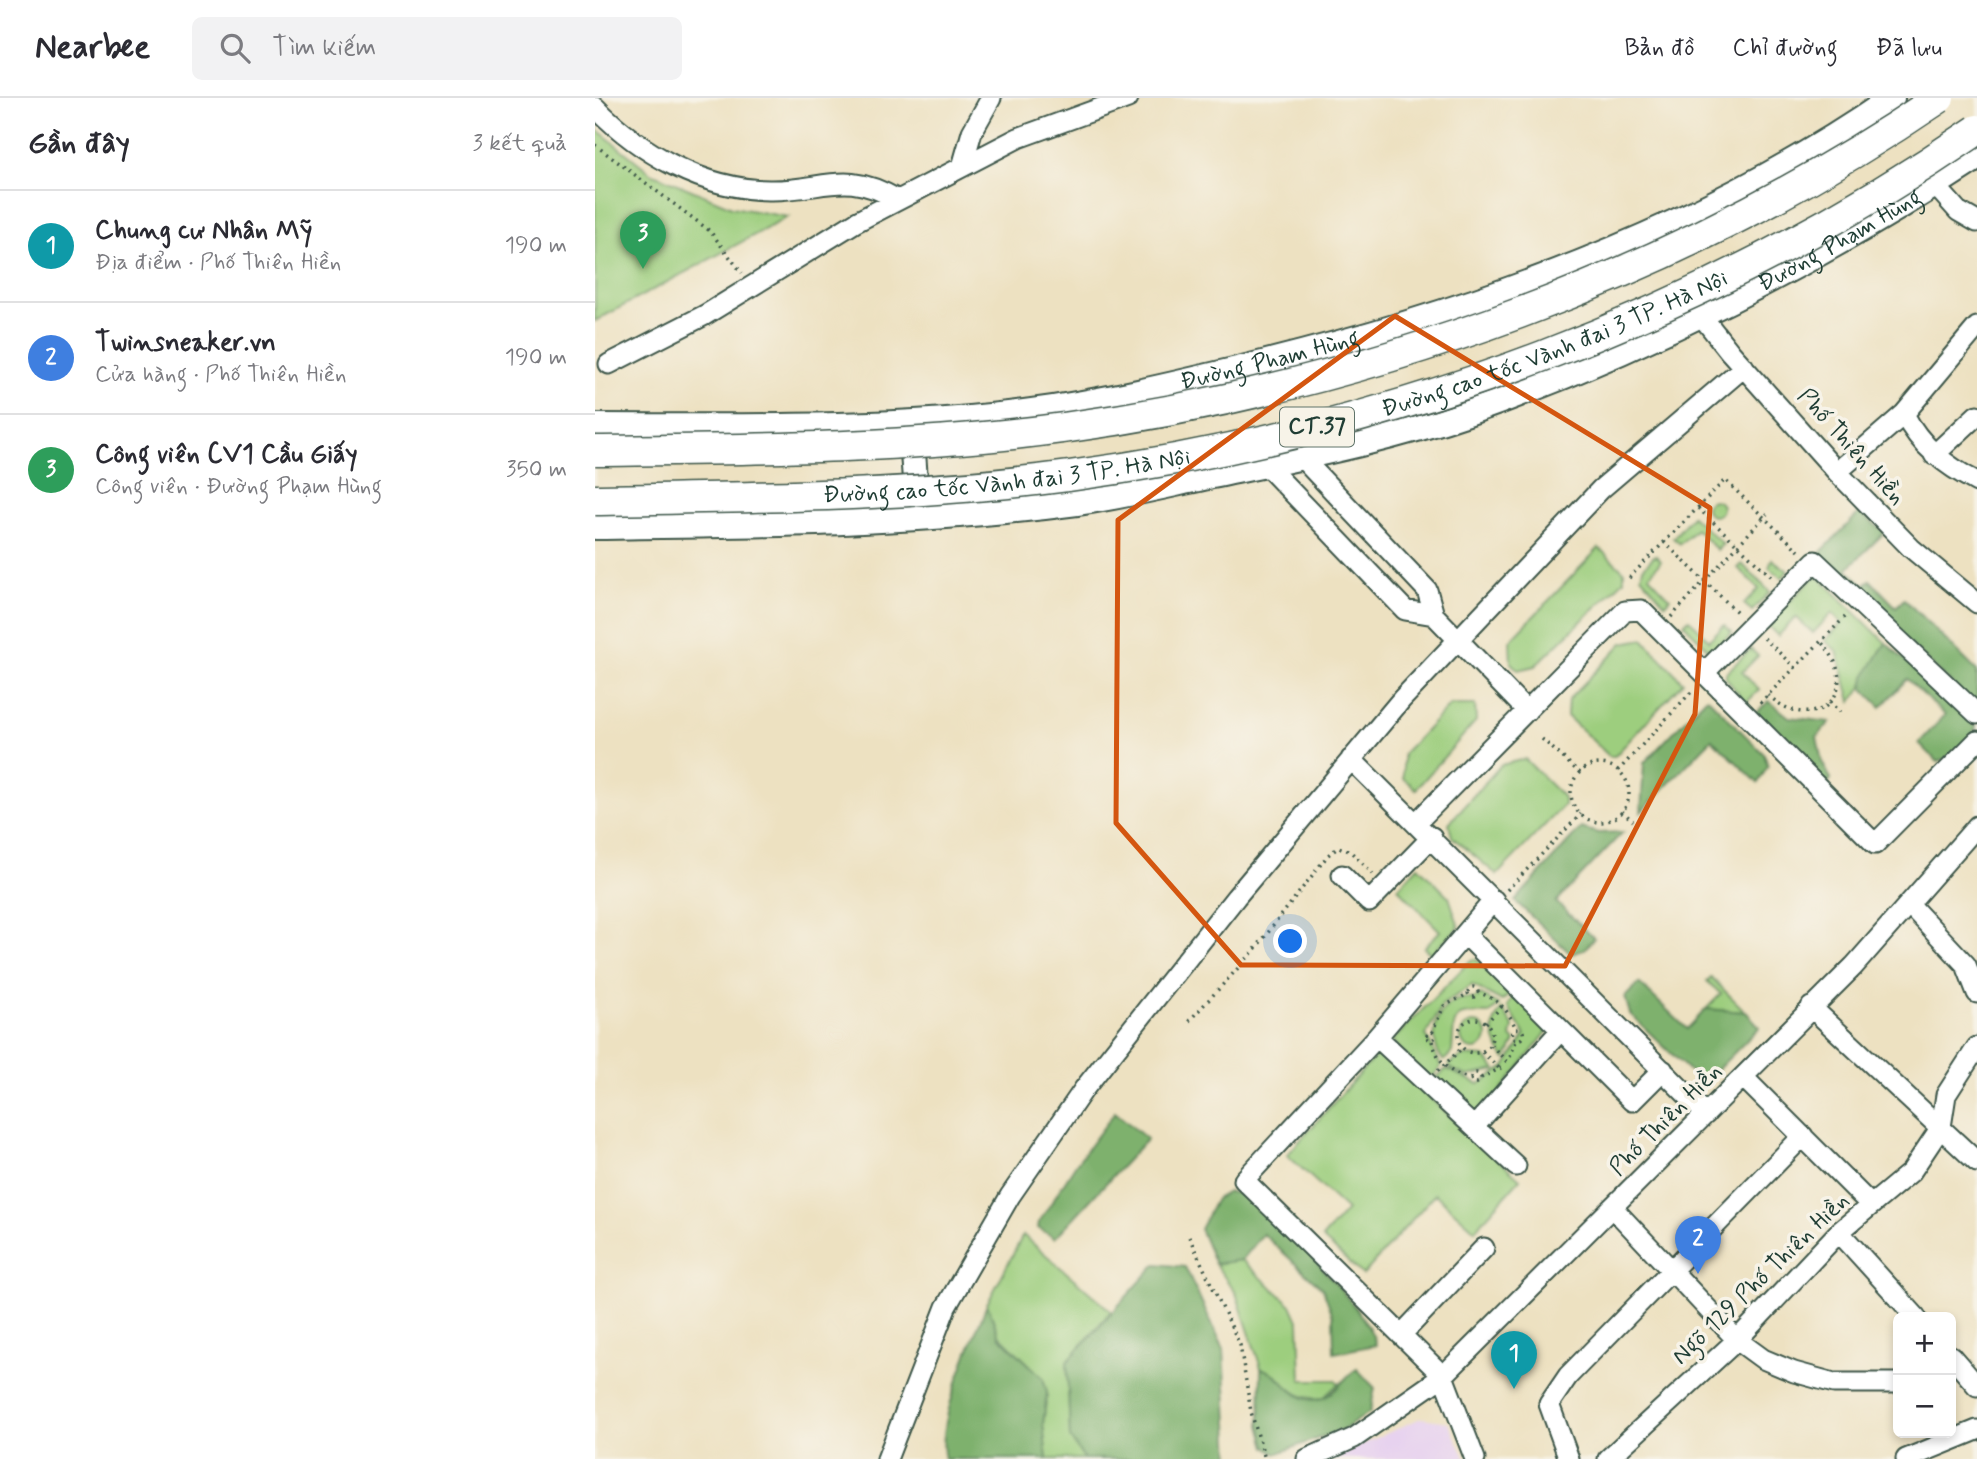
<!DOCTYPE html>
<html lang="vi">
<meta charset="utf-8">
<style>
:root{--surface:#fff;--page:#f2f2f3;--text:#2b2b33;--muted:#7c7c81;--line:#e1e1e2;--accent:#0b8043}
body{margin:0;font-family:Mynerve,sans-serif;background:var(--page);color:var(--text)}
.controls{position:absolute;right:21px;bottom:21px;display:grid;overflow:hidden;border-radius:10px;box-shadow:0 4px 10px #0003}
.controls button{width:63px;height:63px;display:grid;place-items:center;padding:0;border:0;border-bottom:2px solid var(--line);background:var(--surface);color:var(--text);font:35px sans-serif}
.you{position:absolute;left:696px;top:844px;width:24px;height:24px;margin:-18px;border:5px solid #fff;border-radius:50%;background:#1a73e8;box-shadow:0 0 0 10px #1a73e833}
.badge{display:grid;place-items:center;width:46px;height:46px;border-radius:50%;background:var(--accent);color:#fff;font-size:23px;font-weight:700}
.pin{position:absolute;translate:-50% -58px;filter:drop-shadow(0 2px 4px #0008)}
.pin::after{content:'';position:absolute;top:37px;width:24px;height:21px;background:inherit;clip-path:polygon(0 0,100% 0,50% 100%)}
.list{margin:0;padding:0;list-style:none}
h2{display:flex;justify-content:space-between;align-items:center;height:91px;margin:0;padding:0 28px;font-size:30px}
h2 small{font-size:23px;font-weight:400;color:var(--muted)}
.list li{display:grid;grid-template-columns:46px 1fr auto;gap:21px;align-items:center;box-sizing:border-box;height:112px;padding:0 28px;border-top:2px solid var(--line)}
.list b{display:block;font-size:26px;white-space:nowrap}
.list p{margin:0;font-size:23px;white-space:nowrap;color:var(--muted)}
.list em{font-size:23px;font-style:normal;color:var(--muted)}
.icon{flex:none;width:38px;height:38px;fill:none;stroke:currentColor;stroke-width:2;stroke-linecap:round;stroke-linejoin:round}
.map{position:relative;flex:none;width:1382px;height:1361px;overflow:hidden}
header{display:flex;align-items:center;gap:42px;box-sizing:border-box;height:98px;padding:0 35px;background:var(--surface);border-bottom:2px solid var(--line)}
header strong{font-size:33px}
nav{display:flex;gap:38px;margin-inline-start:auto;font-size:24px}
.search{width:490px;height:63px;background:var(--page);display:flex;align-items:center;gap:18px;box-sizing:border-box;padding:0 24px;border-radius:10px;color:var(--muted);font-size:26px}
main{display:flex}
aside{flex:1;background:var(--surface)}
.map>svg:first-child{display:block}
</style>
<header>
<strong>Nearbee</strong>
<div class="search"><svg class="icon" aria-label="search" viewBox="0 0 24 24"><circle cx="10" cy="10" r="6"/><path d="M15 15l6 6"/></svg>Tìm kiếm</div>
<nav><a>Bản đồ</a><a>Chỉ đường</a><a>Đã lưu</a></nav>
</header>
<main>
<aside>
<h2>Gần đây<small>3 kết quả</small></h2>
<ul class="list">
<li><span class="badge" style="background:#0f9aa8">1</span><div><b>Chung cư Nhân Mỹ</b><p>Địa điểm · Phố Thiên Hiền</p></div><em>190 m</em></li>
<li><span class="badge" style="background:#3f7fe0">2</span><div><b>Twinsneaker.vn</b><p>Cửa hàng · Phố Thiên Hiền</p></div><em>190 m</em></li>
<li><span class="badge" style="background:#2e9e5b">3</span><div><b>Công viên CV1 Cầu Giấy</b><p>Công viên · Đường Phạm Hùng</p></div><em>350 m</em></li>
</ul>
</aside>
<div class="map">
<svg width="1382" height="1361" viewBox="0 0 1382 1361">
<rect width="100%" height="100%" fill="#f7f3e8"/>
<filter id="ink" filterUnits="userSpaceOnUse"><feTurbulence type="fractalNoise" baseFrequency=".0143" numOctaves="2"/><feDisplacementMap in="SourceGraphic" scale="14" xChannelSelector="R" yChannelSelector="G"/><feConvolveMatrix kernelMatrix="1 2 1 2 8 2 1 2 1" color-interpolation-filters="sRGB"/></filter>
<filter id="wash" filterUnits="userSpaceOnUse"><feTurbulence type="fractalNoise" baseFrequency=".00686" numOctaves="4" result="noise"/><feDisplacementMap in="SourceGraphic" scale="28" xChannelSelector="R" yChannelSelector="G"/><feGaussianBlur stdDeviation="1.57" result="paint"/><feColorMatrix in="noise" values="0 0 0 0 0 0 0 0 0 0 0 0 0 0 0 0 0 1.4 0 .05"/><feComposite in="paint" operator="in"/></filter>
<g filter="url(#wash)">
<rect width="100%" height="100%" fill="#ede1c1"/>
<path fill="#e7d2ef" d="M826,1320L853,1324L871,1361H735Z"/>
<path fill="#9dce7e" stroke="#5e8659" stroke-width="2" d="M0,30L56,75L137,109L193,119L0,223Z
M1111 410a8 8 0 1 1 16 0a8 8 0 1 1-16 0Z
M1097,418L1128,446L1122,452L1101,431L1085,446L1078,440Z
M1004,450L1029,473V482L940,568L923,572L916,565L915,543Z
M1060,457L1066,463L1054,478L1075,500L1070,506L1046,478L1048,470Z
M1177,461L1193,473L1187,480L1174,470Z
M1147,466L1175,494L1157,513L1149,506L1164,491L1143,470Z
M1224,479L1291,545C1276,564 1272,587 1256,603L1242,553L1230,543L1247,525L1237,515L1218,535L1201,519L1183,538L1172,527L1218,480Z
M1094,521L1114,542L1129,527L1137,534L1116,554L1089,526Z
M1048,541L1088,584L1020,658H1014L972,618L973,602L1028,545Z
M1156,551L1163,558L1147,574L1164,592L1151,605L1131,580V575Z
M855,607H880L881,623L821,691L808,680V656Z
M930,661L969,700V707L902,777L857,739L854,725L906,667Z
M823,768L854,799L864,829L836,856L829,850L845,833L803,790Z
M881,861L916,895L907,903L877,887L847,907L831,937L846,968L834,983L797,943L876,862Z
M1116,879L1151,914L1111,911L1126,896L1112,883Z
M886,897L904,907L894,916C854,914 860,919 857,954L849,963C828,939 844,895 879,901Z
M919,898L955,930L882,1023L836,985L851,971L884,986L910,969L930,937L912,908Z
M907,911L918,928L916,939L920,943L911,961C898,945 892,928 907,911Z
M866 938a13 13 0 1 1 26 0a13 13 0 1 1-26 0Z
M784,954L925,1081L880,1132L840,1096L768,1177L727,1140L752,1112L692,1057Z
M868,958L890,959L901,972L873,978L856,971L854,966Z
M428,1137L516,1213L472,1264L475,1339L489,1361H452L448,1326L452,1295L448,1280L404,1237L392,1206Z
M647,1162L696,1207L704,1225L706,1282H740L744,1285L728,1300C692,1303 694,1279 666,1270L641,1195L620,1166Z"/>
<path fill="#7eb16d" stroke="#4e7750" stroke-width="2" d="M1264,415L1290,434L1252,471L1269,488L1275,482L1301,509L1309,501L1382,573V610L1222,458Z
M1291,545L1381,629C1374,647 1360,656 1343,664L1324,645L1350,617L1312,581L1286,609L1268,591L1270,578Z
M1112,599L1169,656L1173,668L1163,685L1117,641L1046,714L1049,665Z
M1174,603L1194,619L1235,624L1222,639L1227,664L1236,681L1233,686L1225,688L1156,619Z
M986,730L1003,735L1028,734L961,804L999,840L989,852L976,856L920,803Z
M1044,885L1092,931L1111,911L1151,914L1165,929L1108,986L1035,916L1030,899Z
M520,1014L552,1041L460,1140L443,1130L444,1124L481,1066Z
M633,1094C642,1095 651,1096 659,1102C686,1124 775,1215 781,1247L739,1255L738,1218L728,1191L668,1136L647,1162L620,1166L605,1131L621,1101Z
M561,1166L590,1169L629,1251L635,1361H489L475,1340L472,1264Z
M392,1206L404,1238L448,1280L452,1295L448,1326L452,1361H350C340,1326 378,1242 392,1206Z
M666,1270C690,1277 700,1310 728,1300C742,1295 749,1278 762,1271L780,1290L775,1314L751,1330L681,1356L671,1349L665,1327Z"/>
</g>
<g filter="url(#ink)">
<g fill="none" stroke-linecap="round" stroke-linejoin="round">
<g stroke="#3e5649" stroke-width="23">
<path id="minor" d="M0,9C45,55 107,91 174,92C229,93 249,70 303,102
M367,69L377,34L396,0
M1340,87L1363,113L1382,124
M1105,216L1135,254L1242,374L1316,450L1382,505
M14,266L110,217L261,124L423,40L533,0
M1309,316C1325,348 1351,368 1382,384
M1339,357L1382,317
M707,360L832,492L839,517L932,613
M671,367L810,512L839,517
M1242,374L1309,316L1382,229
M1109,575L1220,463L1382,616
M756,661L1111,1016
M822,724L1030,513L1046,512L1280,746L1382,643
M747,777L774,804L837,739
M1314,806L1371,867L1382,895
M870,836L1037,1003L1068,972
M1216,909L1382,1064
M782,939L921,1068
M1148,979L1276,1107
M879,1029L966,932
M1018,1110L1142,1242L1168,1261L1199,1274L1239,1285H1303
M1244,1134L1321,1219
M806,1237L889,1150
M1356,1258L1382,1288
M292,1361L351,1209L415,1098L489,991L641,799L807,601L1006,391L1149,269
M712,1361L759,1340L848,1278L649,1082L782,939L899,802
M880,1361L848,1278L1259,868L1382,728
M974,1361L954,1306L973,1278L1208,1038
M1013,1361L1142,1242L1244,1134L1316,1074L1346,1029L1351,997L1382,949
M1311,1361L1382,1332"/>
</g>
<g stroke="#3e5649" stroke-width="28">
<g id="major">
<path d="M316,327L322,409"/>
<path id="s1" d="M0,328C145,328 293,332 437,313C509,303 580,286 651,269C875,215 1107,133 1297,0"/>
<path id="s2" d="M0,429C161,427 322,426 482,405C532,398 582,385 632,375C713,358 795,342 873,315C1048,253 1227,162 1382,60"/>
</g>
</g>
<path stroke="#3e5649" stroke-width="3.5" stroke-dasharray="2 5" stroke-linecap="butt" d="M0,47L115,133L147,175
M1103,410L1178,480
M1069,444L1144,516
M1034,480L1130,382L1204,453
M1076,519L1172,416
M1169,540L1200,570
M1173,597C1222,642 1271,590 1226,544
M1234,604L1245,614
M1165,605L1253,516
M947,641L985,675
M976 695a29 29 0 1 1 58 0a29 29 0 1 1-58 0Z
M1023,673L1099,591
M1027,713L1038,723
M912,792L986,716
M873 894a5 5 0 1 1 10 0a5 5 0 1 1-10 0Z
M882,894C903,901 913,911 921,931
M863 938a17 17 0 1 1 34 0a17 17 0 1 1-34 0Z
M594,923L658,854L733,757L744,749L756,754L778,776
M891,925L909,906
M917.5 936a5.5 5.5 0 1 1 11 0a5.5 5.5 0 1 1-11 0Z
M832 938a4 4 0 1 1 8 0a4 4 0 1 1-8 0Z
M837,934L849,908L873,896
M837,943C843,963 854,977 876,980
M896,947L912,964
M887,954L905,971
M915,959L922,941
M843,973L867,950
M876 980a5 5 0 1 1 10 0a5 5 0 1 1-10 0Z
M886,980L906,970
M594,1139L645,1247L656,1314L670,1361"/>
<use href="#minor" stroke="#fff" stroke-width="19"/>
<use href="#major" stroke="#fff" stroke-width="24"/>
<g stroke="#3e5649" stroke-width="33" stroke-linecap="butt">
<g id="highway-bridge">
<path d="M0,353C156,351 313,351 468,330C774,288 1088,175 1344,0"/>
<path id="s3" d="M0,402C158,399 317,399 474,378C796,335 1114,216 1382,32"/>
</g>
</g>
<use href="#highway-bridge" stroke="#fff" stroke-width="30"/>
</g>
</g>
<path fill="none" stroke="#d45610" stroke-width="5" stroke-linejoin="round" d="M800,218L1115,410L1100,616L970,868L646,867L521,725L523,422Z"/>
<g text-anchor="middle" dominant-baseline="central" stroke-width="7" stroke-linejoin="round" paint-order="stroke">
<rect fill="#f7f3e8" stroke="#60746a" stroke-width="2" x="685" y="309.5" width="74" height="39" rx="5"/>
<g font-size="23" font-weight="bold" fill="#1f3d34">
<text x="722" y="329">CT.37</text>
</g>
<g font-size="24" fill="#1f3d34" stroke="#f7f3e8">
<text stroke="none"><textPath href="#s2" startOffset="1295">Đường Phạm Hùng</textPath></text>
<text stroke="none"><textPath href="#s3" startOffset="980">Đường cao tốc Vành đai 3 TP. Hà Nội</textPath></text>
<text stroke="none"><textPath href="#s1" startOffset="681">Đường Phạm Hùng</textPath></text>
<text transform="translate(1256 349) rotate(48)">Phố Thiên Hiền</text>
<text stroke="none"><textPath href="#s3" startOffset="413">Đường cao tốc Vành đai 3 TP. Hà Nội</textPath></text>
<text transform="translate(1071 1022) rotate(-45)">Phố Thiên Hiền</text>
<text transform="translate(1166 1181) rotate(-44)">Ngõ 129 Phố Thiên Hiền</text>
</g>
</g>
</svg>
<div class="controls">
<button>+</button>
<button>−</button>
</div>
<div class="you"></div>
<div class="pin badge" style="left:919px;top:1291px;background:#0f9aa8">1</div>
<div class="pin badge" style="left:1103px;top:1176px;background:#3f7fe0">2</div>
<div class="pin badge" style="left:48px;top:171px;background:#2e9e5b">3</div>
</div>
</main>
